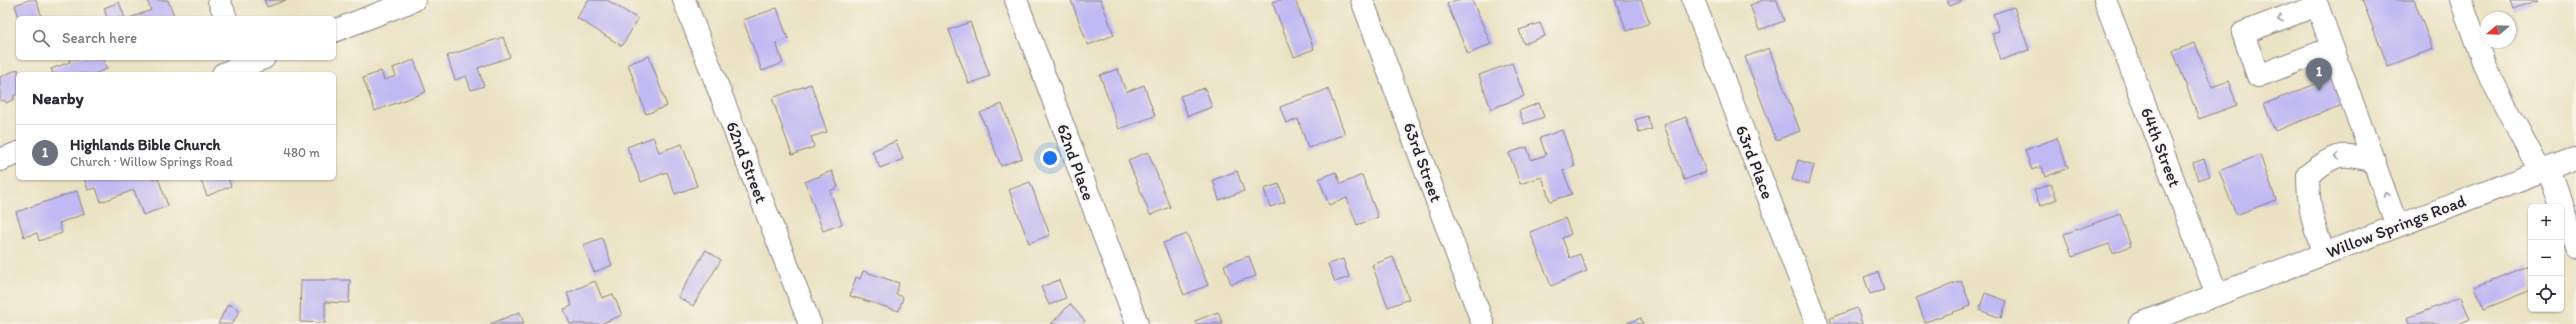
<!DOCTYPE html>
<meta charset="utf-8">
<style>
:root{--surface:#fff;--page:#f7f7f7;--text:#2b2b33;--muted:#7c7c81;--line:#e1e1e2;--accent:#0b8043}
body{margin:0;font-family:Itim,sans-serif;background:var(--page);color:var(--text)}
.controls{position:absolute;right:12px;bottom:12px;display:grid;overflow:hidden;border-radius:6px;box-shadow:0 1px 3px #0004}
.controls button{width:36px;height:36px;display:grid;place-items:center;padding:0;border:0;border-bottom:1px solid var(--line);background:var(--surface);color:var(--text);font:20px sans-serif}
.compass{position:absolute;left:2480px;top:12px;width:36px;height:36px;border-radius:50%;background:var(--surface);box-shadow:0 1px 3px #0004;rotate:251deg}
.you{position:absolute;left:1050px;top:158px;width:14px;height:14px;margin:-10px;border:3px solid #fff;border-radius:50%;background:#1a73e8;box-shadow:0 0 0 6px #1a73e833}
.badge{display:grid;place-items:center;width:26px;height:26px;border-radius:50%;background:var(--accent);color:#fff;font-size:13px;font-weight:700}
.pin{position:absolute;translate:-50% -33px;filter:drop-shadow(0 1px 2px #0008)}
.pin::after{content:'';position:absolute;top:21px;width:14px;height:12px;background:inherit;clip-path:polygon(0 0,100% 0,50% 100%)}
.list{margin:0;padding:0;list-style:none}
h2{display:flex;justify-content:space-between;align-items:center;height:52px;margin:0;padding:0 16px;font-size:17px}
h2 small{font-size:13px;font-weight:400;color:var(--muted)}
.list li{display:grid;grid-template-columns:26px 1fr auto;gap:12px;align-items:center;box-sizing:border-box;height:56px;padding:0 16px;border-top:1px solid var(--line)}
.list b{display:block;font-size:15px;white-space:nowrap}
.list p{margin:0;font-size:13px;white-space:nowrap;color:var(--muted)}
.list em{font-size:13px;font-style:normal;color:var(--muted)}
.icon{flex:none;width:22px;height:22px;fill:none;stroke:currentColor;stroke-width:2;stroke-linecap:round;stroke-linejoin:round}
.map{position:relative;flex:none;width:2576px;height:324px;overflow:hidden}
.search{position:absolute;background:var(--surface);box-shadow:0 1px 3px #0004;left:16px;top:16px;width:320px;height:44px;display:flex;align-items:center;gap:10px;box-sizing:border-box;padding:0 14px;border-radius:6px;color:var(--muted);font-size:15px}
.panel{position:absolute;background:var(--surface);box-shadow:0 1px 3px #0004;left:16px;top:72px;width:320px;height:108px;border-radius:6px}
.map>svg:first-child{display:block}
</style>
<div class="map">
<svg width="2576" height="324" viewBox="0 0 2576 324">
<rect width="100%" height="100%" fill="#f7f3e8"/>
<filter id="ink" filterUnits="userSpaceOnUse"><feTurbulence type="fractalNoise" baseFrequency=".025" numOctaves="2"/><feDisplacementMap in="SourceGraphic" scale="8" xChannelSelector="R" yChannelSelector="G"/><feConvolveMatrix kernelMatrix="1 2 1 2 8 2 1 2 1" color-interpolation-filters="sRGB"/></filter>
<filter id="wash" filterUnits="userSpaceOnUse"><feTurbulence type="fractalNoise" baseFrequency=".012" numOctaves="4" result="noise"/><feDisplacementMap in="SourceGraphic" scale="16" xChannelSelector="R" yChannelSelector="G"/><feGaussianBlur stdDeviation="0.9" result="paint"/><feColorMatrix in="noise" values="0 0 0 0 0 0 0 0 0 0 0 0 0 0 0 0 0 1.4 0 .05"/><feComposite in="paint" operator="in"/></filter>
<g filter="url(#wash)">
<rect width="100%" height="100%" fill="#ebe2c3"/>
<g id="blocks">
<path fill="#c1b9f3" d="M29,0H36L42,17L19,18L15,5Z
M147,0H168L175,18H130L151,10Z
M264,0H286L267,7Z
M588,0H607L638,19L622,46L577,18Z
M1071,0H1101L1114,35L1088,45Z
M1277,0H1295L1314,49L1294,57L1272,2Z
M1456,0H1472L1491,44L1468,54L1447,4Z
M1615,0H1641L1650,23L1627,31Z
M1763,0H1777L1784,21L1759,30L1750,5Z
M1947,0H1965L1949,6Z
M2362,0H2414L2433,49L2388,66Z
M2511,0H2538L2514,9Z
M119,2L125,18H107L104,8Z
M2014,7L2029,50L2001,60L1992,33L1999,31L1993,14Z
M777,8L788,39L776,43L783,63L762,71L743,20Z
M970,22L990,76L969,84L949,30Z
M1540,23L1545,36L1524,44L1519,30Z
M503,37L510,57L478,68L484,86L471,90L466,76L455,80L447,56Z
M2195,43L2212,87L2228,81L2237,105L2199,119L2173,51Z
M1769,48L1800,131L1776,140L1745,57Z
M649,56L667,106L646,114L628,64Z
M72,58H102L107,69L94,74H53L51,69L70,62L69,59Z
M414,60L426,92L375,111L363,78L381,71L384,80L396,76L393,68Z
M1512,63L1524,96L1491,109L1479,75Z
M18,69V94L13,96L15,99L6,103L4,100L0,101V77Z
M1118,69L1126,92L1144,85L1155,116L1119,129L1100,75Z
M2334,77L2345,104L2275,131L2264,104Z
M811,84L827,132L811,137L814,147L792,155L772,98Z
M1205,88L1212,107L1188,116L1180,96Z
M1328,89L1345,134L1308,148L1298,119L1286,123L1280,107Z
M1539,103L1544,117L1524,124L1519,111Z
M1002,104L1022,158L1001,166L980,113Z
M1647,116L1652,129L1639,133L1635,120Z
M1686,117L1706,172L1684,180L1664,125Z
M1562,130L1575,166L1563,171L1572,194L1550,201L1542,177L1520,184L1509,153L1527,147L1531,160L1546,155L1540,138Z
M653,137L659,152L682,144L697,186L675,194L667,172L641,182L627,147Z
M2057,138L2068,168L2045,177L2042,166L2032,170L2025,150Z
M896,141L903,159L880,168L872,151Z
M1148,152L1170,207L1150,215L1128,160Z
M2260,155L2276,200L2236,215L2219,171Z
M2204,159L2210,176L2198,180L2193,163Z
M1798,160L1814,165L1809,184L1792,180Z
M832,171L838,187L830,191L842,224L823,231L805,182Z
M1237,171L1244,191L1219,200L1213,180Z
M1336,172L1341,184L1362,175L1378,217L1357,225L1347,198L1329,205L1319,179Z
M84,178H158L168,206L143,215L134,190L101,202L96,188L88,190Z
M200,178H228L231,186L207,196Z
M1030,182L1050,235L1029,243L1009,190Z
M1279,184L1285,202L1270,207L1264,189Z
M2051,184L2057,199L2040,206L2034,190Z
M77,191L84,214L59,223L62,233L39,241L37,233L24,237L16,212Z
M2120,214L2131,246L2113,253L2109,244L2072,257L2064,234Z
M1565,218L1571,234L1562,238L1570,258L1580,254L1587,271L1551,286L1530,232Z
M1187,234L1208,285L1184,295L1163,243Z
M602,238L612,265L594,272L583,245Z
M706,250L721,260L693,306L678,297Z
M1249,256L1256,276L1231,284L1224,265Z
M1393,257L1409,299L1388,307L1372,265Z
M1343,259L1349,277L1335,282L1328,264Z
M2529,265L2531,290L2484,309L2475,287Z
M863,271L899,283L896,294L903,297L899,311L850,296L856,277L860,279Z
M1878,272L1884,290L1870,294L1864,277Z
M301,280H350L349,303L325,302V323L300,322Z
M1059,280L1066,298L1049,305L1041,287Z
M595,281L602,298L613,294L622,315L600,324H570L564,309L572,306L567,293Z
M1961,281L1971,306L1925,322L1916,298Z
M1985,293L2007,301L2001,318L1979,310Z
M2461,297L2470,319L2458,324H2409L2407,318Z
M228,304L240,310L232,324H218Z
M1070,304L1085,321L1082,324H1051Z
M1857,308L1862,324H1832L1830,318Z
M520,312L524,324H490Z
M1218,312L1223,324H1196L1195,321Z
M1641,318L1643,324H1624Z"/>
</g>
</g>
<g filter="url(#ink)">
<use href="#blocks" fill-opacity="0" stroke="#86827f" stroke-width="1"/>
<g fill="none" stroke-linecap="round" stroke-linejoin="round">
<g stroke="#86827f" stroke-width="24">
<path id="minor" d="M219,0L226,18
M684,0L810,324
M1016,0L1137,324
M1362,0L1483,324
M1693,0L1817,324
M2105,0L2217,295
M2461,0L2485,67L2540,171
M334,31L414,0
M2332,48L2258,76L2243,33L2317,5L2397,226
M223,74L264,58
M0,160L18,153
M2548,169L2576,248
M2324,254C2313,225 2308,206 2308,175C2337,153 2339,152 2375,161
M2140,324L2576,158"/>
</g>
<use href="#minor" stroke="#fff" stroke-width="22"/>
</g>
<defs><path id="oneway-chevron" d="M-2-3.5L2.5 0L-2 3.5" fill="none" stroke-width="1.6" stroke-linecap="round" stroke-linejoin="round"/></defs>
<g stroke="#9c9ca7">
<use href="#oneway-chevron" transform="translate(2280 19) rotate(160)"/>
<use href="#oneway-chevron" transform="translate(2337 157) rotate(172)"/>
<use href="#oneway-chevron" transform="translate(2386 194) rotate(-109)"/>
</g>
</g>
<g text-anchor="middle" dominant-baseline="central" stroke-width="3" stroke-linejoin="round" paint-order="stroke">
<g font-size="17" fill="#22223b" stroke="#f7f3e8">
<text transform="translate(2161 147) rotate(69)">64th Street</text>
<text transform="translate(747 162) rotate(69)">62nd Street</text>
<text transform="translate(1076 162) rotate(70)">62nd Place</text>
<text transform="translate(1423 162) rotate(70)">63rd Street</text>
<text transform="translate(1755 162) rotate(69)">63rd Place</text>
<text transform="translate(2396 226) rotate(-21)">Willow Springs Road</text>
</g>
</g>
</svg>
<div class="controls">
<button>+</button>
<button>−</button>
<button><svg class="icon" aria-label="locate" viewBox="0 0 24 24"><circle cx="12" cy="12" r="6"/><path d="M12 2v4M12 18v4M2 12h4M18 12h4"/></svg></button>
</div>
<svg class="compass" viewBox="-18 -18 36 36"><path d="M0-13l5 13h-10z" fill="#e53935"/><path d="M0 13l5-13h-10z" fill="#7c7c81"/></svg>
<div class="you"></div>
<div class="pin badge" style="left:2319px;top:91px;background:#6b7280">1</div>
<div class="search"><svg class="icon" aria-label="search" viewBox="0 0 24 24"><circle cx="10" cy="10" r="6"/><path d="M15 15l6 6"/></svg>Search here</div>
<section class="panel">
<h2>Nearby<small></small></h2>
<ul class="list">
<li><span class="badge" style="background:#6b7280">1</span><div><b>Highlands Bible Church</b><p>Church · Willow Springs Road</p></div><em>480 m</em></li>
</ul>
</section>
</div>
